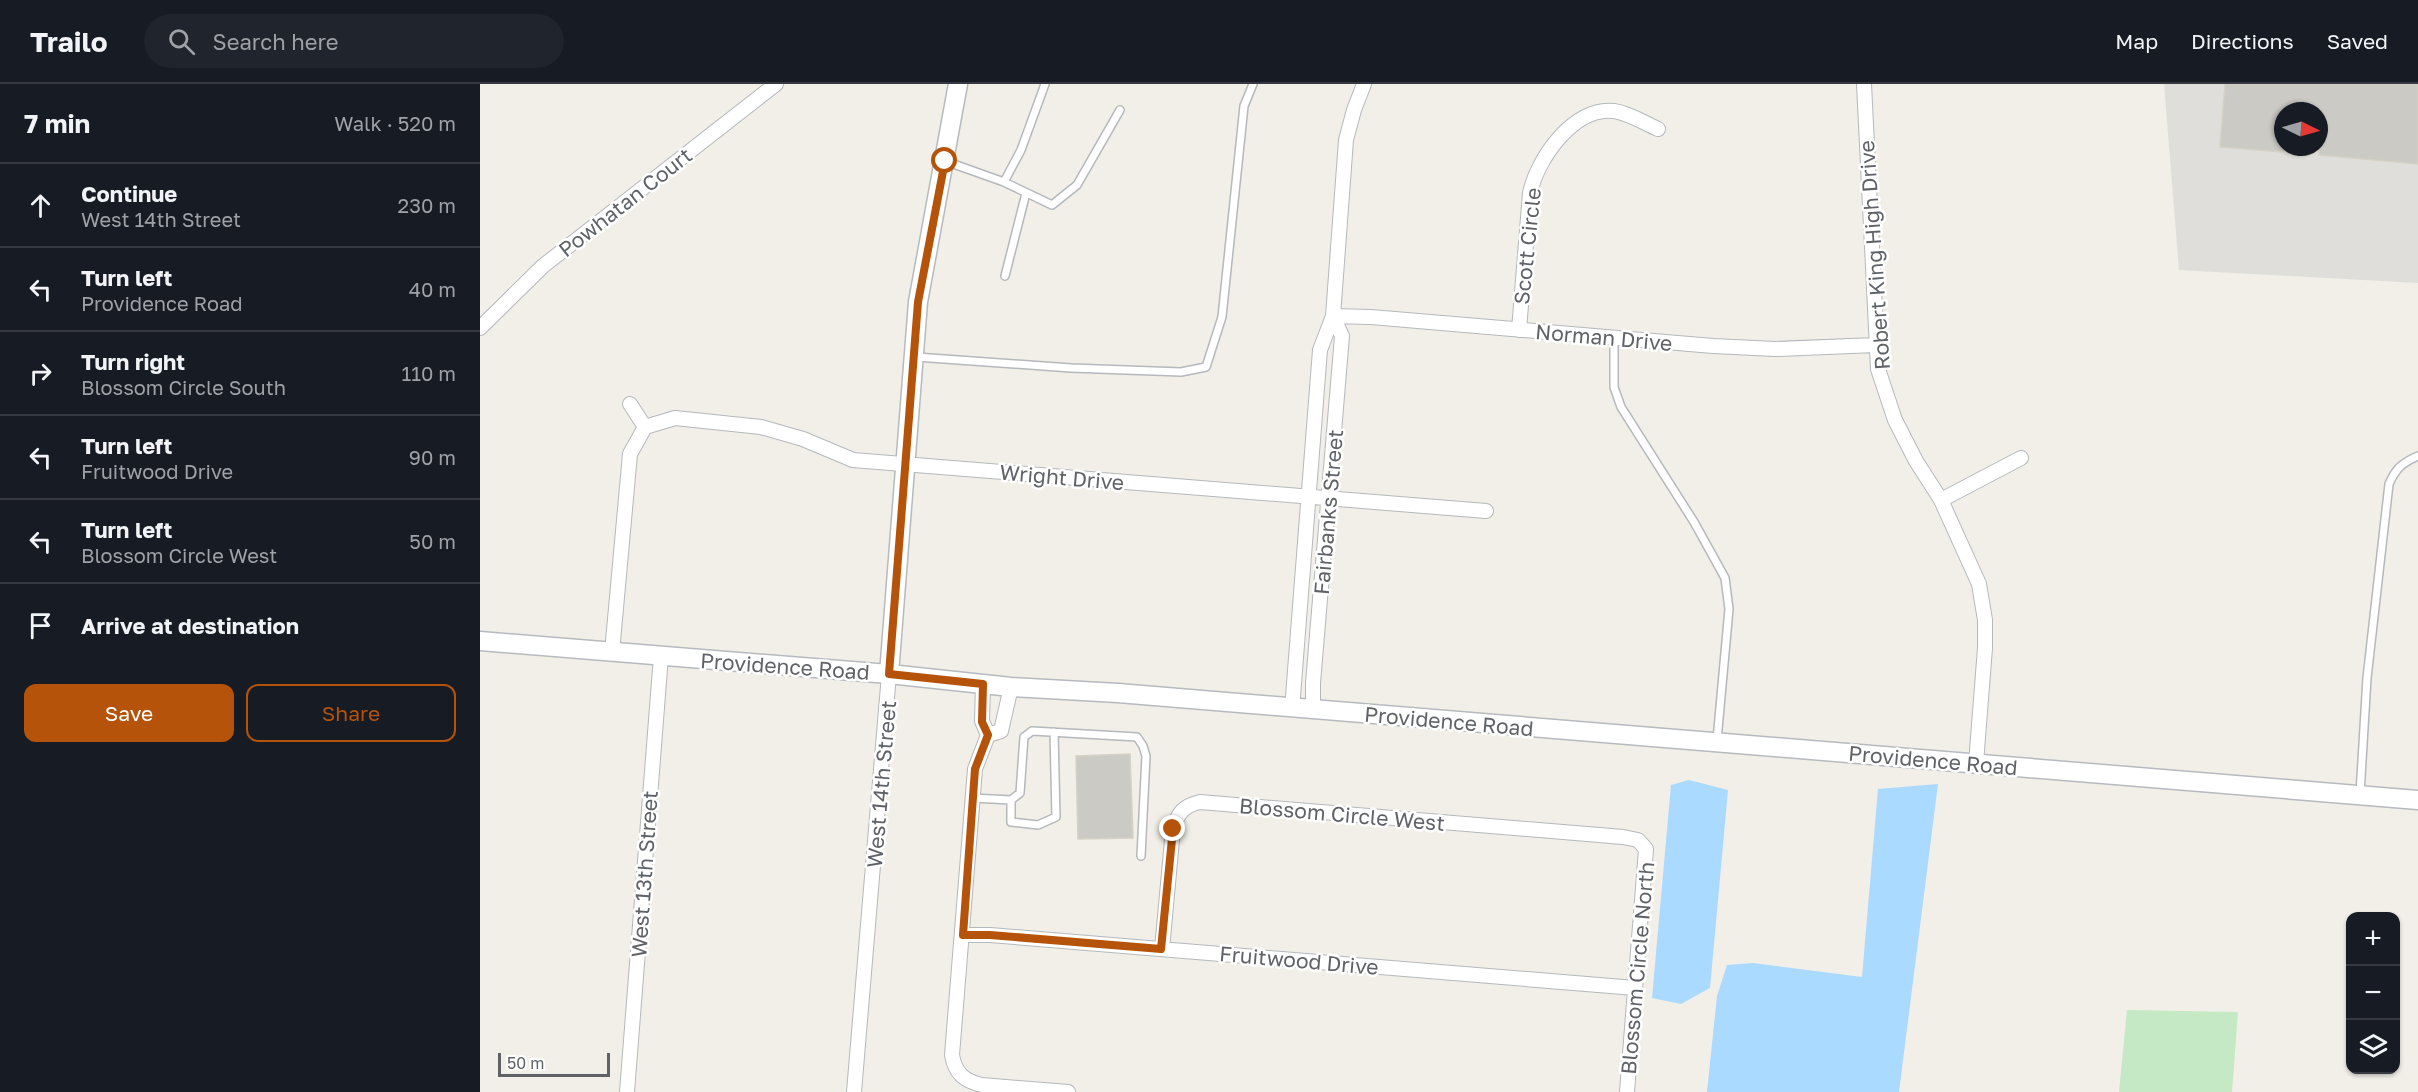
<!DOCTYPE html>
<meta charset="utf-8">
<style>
:root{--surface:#171b24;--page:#20242c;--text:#f1f3f6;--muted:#9ea1a6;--line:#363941;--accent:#b45309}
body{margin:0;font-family:"Golos Text",sans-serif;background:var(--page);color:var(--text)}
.controls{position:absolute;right:18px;bottom:18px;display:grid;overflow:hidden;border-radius:12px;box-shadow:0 2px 4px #0004}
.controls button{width:54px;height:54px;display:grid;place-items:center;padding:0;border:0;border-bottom:2px solid var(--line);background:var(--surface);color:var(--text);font:30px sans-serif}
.compass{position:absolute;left:1794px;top:18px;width:54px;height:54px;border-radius:50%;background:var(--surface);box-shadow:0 2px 4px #0004;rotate:95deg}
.scale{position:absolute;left:18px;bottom:15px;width:112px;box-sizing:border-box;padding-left:6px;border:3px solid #5f6368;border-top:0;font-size:16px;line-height:21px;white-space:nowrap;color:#5f6368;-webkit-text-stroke:4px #fff;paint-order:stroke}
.stop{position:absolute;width:18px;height:18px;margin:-14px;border:4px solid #b45309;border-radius:50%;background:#fff}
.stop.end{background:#b45309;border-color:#fff;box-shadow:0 2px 6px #0008}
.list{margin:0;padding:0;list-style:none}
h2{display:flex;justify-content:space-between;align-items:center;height:78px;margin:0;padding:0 24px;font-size:26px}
h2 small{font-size:20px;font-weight:400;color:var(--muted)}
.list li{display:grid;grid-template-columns:39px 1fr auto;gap:18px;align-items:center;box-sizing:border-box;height:84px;padding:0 24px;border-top:2px solid var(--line)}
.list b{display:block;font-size:22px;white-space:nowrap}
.list p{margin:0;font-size:20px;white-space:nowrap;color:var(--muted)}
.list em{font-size:20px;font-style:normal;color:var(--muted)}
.actions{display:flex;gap:12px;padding:18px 24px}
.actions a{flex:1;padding:14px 0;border:2px solid var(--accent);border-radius:12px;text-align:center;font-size:21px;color:var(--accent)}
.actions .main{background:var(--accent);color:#fff}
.icon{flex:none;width:33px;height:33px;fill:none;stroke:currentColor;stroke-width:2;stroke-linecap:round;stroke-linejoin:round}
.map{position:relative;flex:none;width:1938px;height:1008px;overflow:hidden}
header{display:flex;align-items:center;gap:36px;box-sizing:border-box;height:84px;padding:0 30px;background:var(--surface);border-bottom:2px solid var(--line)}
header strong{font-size:28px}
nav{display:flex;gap:33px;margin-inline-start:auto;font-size:21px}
.search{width:420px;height:54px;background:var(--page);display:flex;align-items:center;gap:15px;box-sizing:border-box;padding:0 21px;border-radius:33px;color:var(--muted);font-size:22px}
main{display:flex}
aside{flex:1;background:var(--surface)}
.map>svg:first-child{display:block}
</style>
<header>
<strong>Trailo</strong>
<div class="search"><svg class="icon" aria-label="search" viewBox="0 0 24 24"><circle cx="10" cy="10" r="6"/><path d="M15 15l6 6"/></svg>Search here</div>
<nav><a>Map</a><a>Directions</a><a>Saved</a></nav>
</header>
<main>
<aside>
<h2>7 min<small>Walk · 520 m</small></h2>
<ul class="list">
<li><svg class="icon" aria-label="ahead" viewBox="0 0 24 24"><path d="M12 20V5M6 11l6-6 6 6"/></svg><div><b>Continue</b><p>West 14th Street</p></div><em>230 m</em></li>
<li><svg class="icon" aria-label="left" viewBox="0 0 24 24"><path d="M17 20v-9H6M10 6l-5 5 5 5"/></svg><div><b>Turn left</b><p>Providence Road</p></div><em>40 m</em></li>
<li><svg class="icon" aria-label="right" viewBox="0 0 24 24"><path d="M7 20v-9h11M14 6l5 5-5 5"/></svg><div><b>Turn right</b><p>Blossom Circle South</p></div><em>110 m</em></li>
<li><svg class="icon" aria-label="left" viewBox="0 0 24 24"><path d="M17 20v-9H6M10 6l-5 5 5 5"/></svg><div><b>Turn left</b><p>Fruitwood Drive</p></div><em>90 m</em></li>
<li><svg class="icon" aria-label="left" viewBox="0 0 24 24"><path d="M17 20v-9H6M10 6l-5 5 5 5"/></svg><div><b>Turn left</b><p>Blossom Circle West</p></div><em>50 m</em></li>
<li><svg class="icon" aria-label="arrive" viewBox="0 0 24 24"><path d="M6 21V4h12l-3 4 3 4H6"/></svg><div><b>Arrive at destination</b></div></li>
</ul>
<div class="actions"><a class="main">Save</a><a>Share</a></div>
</aside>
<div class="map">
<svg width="1938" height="1008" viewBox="0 0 1938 1008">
<rect width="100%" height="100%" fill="#f1efe8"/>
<path fill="#e0deda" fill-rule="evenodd" d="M1684,0H1938V199L1699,186ZM1803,27H1839V63H1803Z"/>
<path fill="#c5e8c5" d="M1647,926L1758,928L1752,1008H1639Z"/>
<path fill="#aadaff" d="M1209,696L1248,706L1230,904L1201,920L1172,914L1191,701Z
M1458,700L1419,1008H1227L1237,912L1247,881L1273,879L1382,893L1398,705Z"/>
<path fill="#cccac5" stroke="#d6d1c6" stroke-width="1.5" d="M1745,0H1938V80L1839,71V27H1803V68L1740,63Z
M650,670L653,754L598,755L596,672Z"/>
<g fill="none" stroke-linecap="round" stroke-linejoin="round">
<g stroke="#b5b8bc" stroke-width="10">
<path id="lane" d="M465,77L524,98L572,121L597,101L640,26
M524,98L541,66L565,0
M525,192L546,109
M1134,253V303L1141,323L1214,438L1245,494L1249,525L1237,656
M436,273L591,284L701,288L726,283L742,233L764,22L773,0
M1880,710L1887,594L1909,400C1916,384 1922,379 1938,372
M493,714L531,716L540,709L544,653L552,647L657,653L663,662L666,672L661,772
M531,716V738L558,741L576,733L574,648"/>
</g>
<g stroke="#b5b8bc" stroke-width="16">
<path id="street" d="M1384,0L1398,285L1415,336L1436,377L1461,416L1499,500L1505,536V564L1496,679
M853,232L891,233L1233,262L1295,265L1396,261
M0,244L63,182L296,0
M1039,246L1050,109C1057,75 1094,22 1134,27C1149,29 1164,39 1178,45
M150,320L165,343
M1461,416L1541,374
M132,568L150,370L165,343L195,334L281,343L323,355L373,376L1006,427
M503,600L502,637L508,651L495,685L472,971C475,989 484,997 502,1001L588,1008
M812,625L840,266L853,232L866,56L874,26L884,0
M833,627V599L862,252L853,232
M508,651L521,647L531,603
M482,851H510L1155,904
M682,865L693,745C698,729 703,722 720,718L1143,753L1158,756L1166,765L1147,1008
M147,1008L181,572
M374,1008L409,590"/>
</g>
<g stroke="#b6babf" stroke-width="21">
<path id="secondary" d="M0,557L409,590L531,603L638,609L1938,716
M409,590L438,218L478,0"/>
</g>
<use href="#lane" stroke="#fff" stroke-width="7"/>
<use href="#street" stroke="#fff" stroke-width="14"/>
<use href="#secondary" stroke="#fff" stroke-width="18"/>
</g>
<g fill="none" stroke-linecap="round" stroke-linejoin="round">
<path stroke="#b45309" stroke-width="8" d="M465,77L438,218L409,590L503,600L502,638L508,651L495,685L483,851H510L681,865L693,745"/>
</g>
<g text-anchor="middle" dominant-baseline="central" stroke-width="5" stroke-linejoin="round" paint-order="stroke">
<g font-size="21" fill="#5f6368" stroke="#fff">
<text transform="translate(145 118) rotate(-38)">Powhatan Court</text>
<text transform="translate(1047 162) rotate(-84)">Scott Circle</text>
<text transform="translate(1394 171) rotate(-94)">Robert King High Drive</text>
<text transform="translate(1124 253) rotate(5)">Norman Drive</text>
<text transform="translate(582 393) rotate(5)">Wright Drive</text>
<text transform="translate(848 428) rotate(-85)">Fairbanks Street</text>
<text transform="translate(305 582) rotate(4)">Providence Road</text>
<text transform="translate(969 637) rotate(5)">Providence Road</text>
<text transform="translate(1453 676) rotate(5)">Providence Road</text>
<text transform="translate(401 700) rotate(-85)">West 14th Street</text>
<text transform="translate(862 730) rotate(5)">Blossom Circle West</text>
<text transform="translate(164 790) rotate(-86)">West 13th Street</text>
<text transform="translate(819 876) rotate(5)">Fruitwood Drive</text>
<text transform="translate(1157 884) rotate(-85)">Blossom Circle North</text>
</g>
</g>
</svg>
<div class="controls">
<button>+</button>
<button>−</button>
<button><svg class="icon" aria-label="layers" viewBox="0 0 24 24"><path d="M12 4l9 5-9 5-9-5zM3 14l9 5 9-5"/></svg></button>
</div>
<svg class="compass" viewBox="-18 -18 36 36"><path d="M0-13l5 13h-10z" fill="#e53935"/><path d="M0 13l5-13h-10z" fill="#9ea1a6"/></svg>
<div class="scale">50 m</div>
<div class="stop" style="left:465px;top:77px"></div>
<div class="stop end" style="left:693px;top:745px"></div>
</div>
</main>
